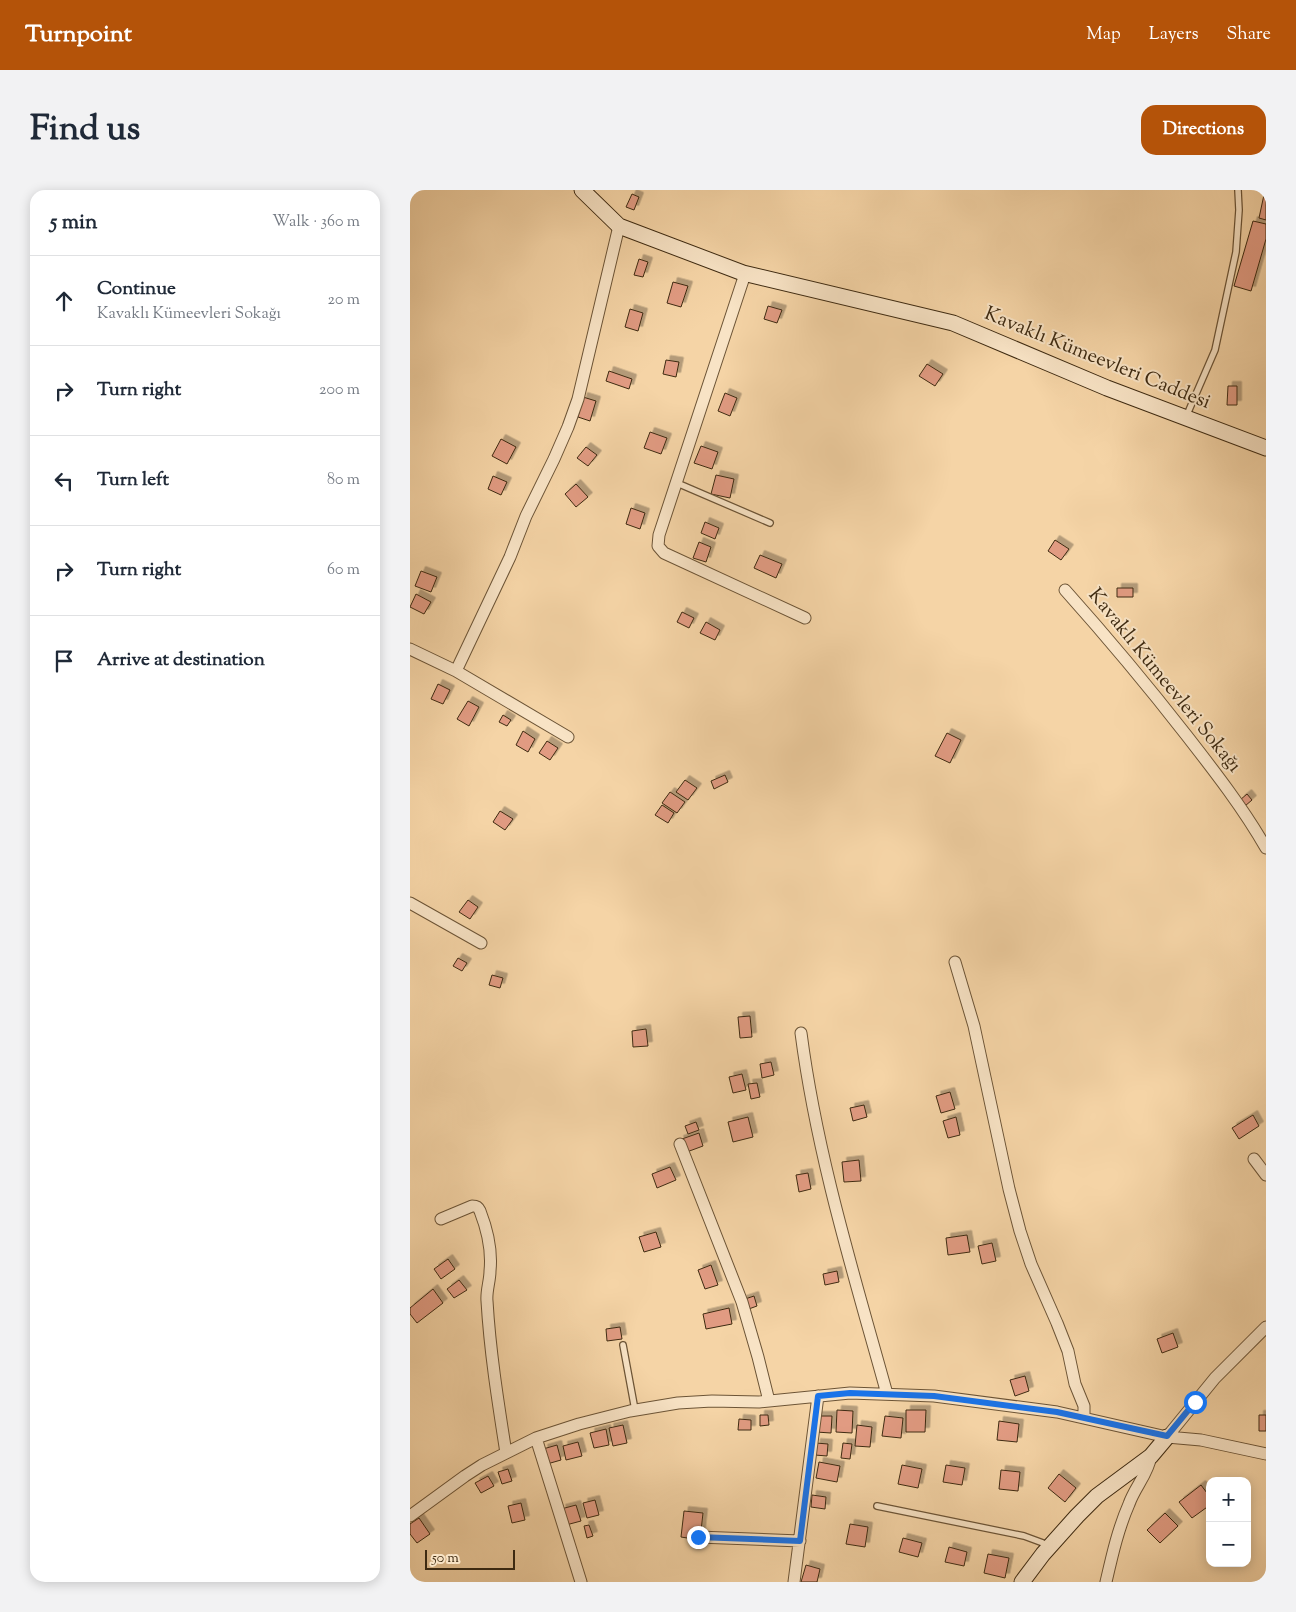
<!DOCTYPE html>
<meta charset="utf-8">
<style>
:root{--surface:#fff;--page:#f2f2f3;--text:#1f2937;--muted:#747a83;--line:#e0e1e3;--accent:#b45309}
body{margin:0;font-family:"Sorts Mill Goudy",serif;background:var(--page);color:var(--text)}
.controls{position:absolute;right:15px;bottom:15px;display:grid;overflow:hidden;border-radius:10px;box-shadow:0 2px 12px #0003}
.controls button{width:45px;height:45px;display:grid;place-items:center;padding:0;border:0;border-bottom:1px solid var(--line);background:var(--surface);color:var(--text);font:25px sans-serif}
.scale{position:absolute;left:15px;bottom:12px;width:90px;box-sizing:border-box;padding-left:5px;border:2px solid #3e2a11;border-top:0;font-size:14px;line-height:18px;white-space:nowrap;color:#3e2a11;-webkit-text-stroke:4px #f8e3c5;paint-order:stroke}
.stop{position:absolute;width:15px;height:15px;margin:-11px;border:4px solid #1a73e8;border-radius:50%;background:#fff}
.stop.end{background:#1a73e8;border-color:#fff;box-shadow:0 1px 5px #0008}
.list{margin:0;padding:0;list-style:none}
h2{display:flex;justify-content:space-between;align-items:center;height:65px;margin:0;padding:0 20px;font-size:21px}
h2 small{font-size:16px;font-weight:400;color:var(--muted)}
.list li{display:grid;grid-template-columns:32px 1fr auto;gap:15px;align-items:center;box-sizing:border-box;height:90px;padding:0 20px;border-top:1px solid var(--line)}
.list b{display:block;font-size:19px;white-space:nowrap}
.list p{margin:0;font-size:16px;white-space:nowrap;color:var(--muted)}
.list em{font-size:16px;font-style:normal;color:var(--muted)}
.icon{flex:none;width:28px;height:28px;fill:none;stroke:currentColor;stroke-width:2;stroke-linecap:round;stroke-linejoin:round}
.map{position:relative;flex:none;width:856px;height:1392px;overflow:hidden;border-radius:15px}
header{display:flex;align-items:center;gap:30px;box-sizing:border-box;height:70px;padding:0 25px;background:var(--accent);color:#fff}
header strong{font-size:24px}
nav{display:flex;gap:28px;margin-inline-start:auto;font-size:18px}
.intro{display:flex;align-items:center;justify-content:space-between;box-sizing:border-box;height:120px;padding:0 30px}
h1{margin:0;font-size:35px}
.button{padding:12px 22px;border-radius:15px;background:var(--accent);color:#fff;font-size:18px;font-weight:700}
main{display:flex;gap:30px;padding:0 30px}
aside{flex:1;background:var(--surface);border-radius:15px;box-shadow:0 2px 12px #0003}
.map>svg:first-child{display:block}
</style>
<header>
<strong>Turnpoint</strong>
<nav><a>Map</a><a>Layers</a><a>Share</a></nav>
</header>
<div class="intro"><h1>Find us</h1><a class="button">Directions</a></div>
<main>
<aside>
<h2>5 min<small>Walk · 360 m</small></h2>
<ul class="list">
<li><svg class="icon" aria-label="ahead" viewBox="0 0 24 24"><path d="M12 20V5M6 11l6-6 6 6"/></svg><div><b>Continue</b><p>Kavaklı Kümeevleri Sokağı</p></div><em>20 m</em></li>
<li><svg class="icon" aria-label="right" viewBox="0 0 24 24"><path d="M7 20v-9h11M14 6l5 5-5 5"/></svg><div><b>Turn right</b></div><em>200 m</em></li>
<li><svg class="icon" aria-label="left" viewBox="0 0 24 24"><path d="M17 20v-9H6M10 6l-5 5 5 5"/></svg><div><b>Turn left</b></div><em>80 m</em></li>
<li><svg class="icon" aria-label="right" viewBox="0 0 24 24"><path d="M7 20v-9h11M14 6l5 5-5 5"/></svg><div><b>Turn right</b></div><em>60 m</em></li>
<li><svg class="icon" aria-label="arrive" viewBox="0 0 24 24"><path d="M6 21V4h12l-3 4 3 4H6"/></svg><div><b>Arrive at destination</b></div></li>
</ul>
</aside>
<div class="map">
<svg width="856" height="1392" viewBox="0 0 856 1392">
<defs>
<filter id="shadow"><feDropShadow dx="4.5" dy="-4.5" stdDeviation="0" flood-color="#0004"/></filter>
</defs>
<rect width="100%" height="100%" fill="#f5d4a6"/>
<filter id="stains"><feTurbulence type="fractalNoise" baseFrequency=".004" numOctaves="4"/><feColorMatrix values="0 0 0 0 .2 0 0 0 0 .09 0 0 0 0 .02 0 0 0 .5 -.17"/></filter>
<radialGradient id="worn" r=".72"><stop offset=".6" stop-color="#630" stop-opacity="0"/><stop offset="1" stop-color="#630" stop-opacity=".3"/></radialGradient>
<path fill="#e19b82" stroke="#3e2a11" filter="url(#shadow)" d="M855,0H856V30L849,28Z
M222,4L229,7L224,20L216,17Z
M843,31L856,34V49L841,101L824,96Z
M229,69L238,72L233,87L224,85Z
M263,92L278,96L271,117L257,113Z
M358,116L372,120L367,133L354,129Z
M220,119L233,123L228,141L215,137Z
M256,170L269,172L266,187L253,184Z
M517,174L533,184L525,196L509,186Z
M199,181L222,189L219,199L196,191Z
M818,196H827V215H817Z
M315,203L327,208L320,226L308,221Z
M173,207L186,211L180,231L168,227Z
M240,242L257,248L251,264L234,258Z
M91,249L106,257L97,274L82,266Z
M291,256L308,262L302,279L284,273Z
M176,257L187,265L178,276L167,268Z
M306,285L324,289L320,308L301,304Z
M83,286L97,292L91,305L78,299Z
M166,294L178,307L166,317L155,304Z
M221,318L235,323L230,339L216,334Z
M295,332L309,338L305,349L291,343Z
M645,350L659,359L651,370L638,361Z
M289,352L301,357L296,372L283,368Z
M350,365L372,374L366,388L344,378Z
M11,381L27,387L21,402L5,396Z
M707,398H723V407H707Z
M6,404L21,412L14,424L0,417Z
M272,422L284,428L279,438L267,432Z
M296,432L310,440L305,450L290,443Z
M28,494L40,500L33,514L21,509Z
M58,511L69,517L59,536L47,529Z
M93,525L101,530L97,536L89,532Z
M113,541L125,549L118,562L106,555Z
M537,543L551,550L540,573L525,566Z
M137,551L148,558L140,570L129,563Z
M315,585L318,592L304,599L301,591Z
M275,590L287,598L278,610L266,602Z
M260,602L275,612L267,623L252,613Z
M837,604L842,610L835,616L830,610Z
M252,615L264,623L258,633L245,625Z
M90,621L103,629L95,640L83,632Z
M58,710L68,717L60,729L49,722Z
M48,768L57,773L52,781L43,776Z
M82,785L93,788L90,798L79,795Z
M340,826L342,847L330,848L328,827Z
M236,839L238,856L223,857L222,841Z
M361,872L364,885L352,888L350,874Z
M332,884L336,900L323,903L319,887Z
M347,893L350,907L341,909L338,894Z
M540,902L545,919L531,923L526,906Z
M454,915L457,927L443,931L440,918Z
M843,925L849,936L829,949L822,938Z
M338,927L343,947L323,952L318,932Z
M546,927L550,945L538,948L533,931Z
M286,932L289,940L278,944L275,936Z
M289,943L293,956L274,963L269,950Z
M449,970L451,991L434,992L432,972Z
M260,977L266,990L247,998L242,984Z
M398,983L401,999L389,1002L386,985Z
M246,1042L251,1057L234,1062L229,1047Z
M557,1045L560,1062L538,1065L536,1048Z
M582,1053L586,1071L572,1074L568,1056Z
M38,1069L45,1079L31,1089L24,1079Z
M301,1075L308,1095L295,1099L288,1080Z
M427,1081L429,1092L415,1095L413,1084Z
M49,1090L57,1100L44,1108L37,1099Z
M23,1099L33,1113L7,1133L0,1124V1118Z
M344,1106L347,1116L336,1120L332,1110Z
M319,1118L322,1134L296,1139L293,1124Z
M210,1137L212,1149L197,1151L196,1139Z
M763,1143L768,1157L752,1163L747,1149Z
M615,1186L619,1201L605,1206L600,1190Z
M427,1220L443,1221L442,1243L426,1242Z
M496,1220H516L515,1242H496Z
M350,1225H358L359,1235L350,1236Z
M849,1225H856V1241H849Z
M407,1226H422L421,1243L406,1242Z
M475,1226L493,1228L491,1248L472,1246Z
M329,1229L341,1230V1240H328Z
M589,1231L609,1234L607,1252L587,1250Z
M213,1235L217,1253L203,1256L199,1238Z
M447,1235L462,1237L460,1257L445,1256Z
M196,1239L199,1255L184,1258L180,1243Z
M168,1252L172,1266L156,1270L153,1256Z
M406,1253L418,1254L417,1266L405,1265Z
M433,1253L442,1254L440,1269L431,1268Z
M147,1255L151,1270L137,1274L133,1259Z
M409,1272L430,1276L427,1292L406,1288Z
M492,1275L512,1279L508,1298L488,1294Z
M536,1275L555,1278L552,1295L533,1292Z
M98,1279L102,1291L92,1294L88,1282Z
M591,1280L610,1282L608,1301L589,1299Z
M649,1284L666,1298L655,1312L638,1298Z
M78,1286L84,1296L71,1303L65,1293Z
M791,1295L800,1307V1315L782,1328L769,1312Z
M402,1305L416,1307L415,1319L401,1317Z
M185,1310L189,1325L177,1328L173,1313Z
M111,1313L115,1330L102,1333L98,1316Z
M166,1315L171,1331L156,1335L151,1319Z
M274,1321L293,1323L290,1350L271,1347Z
M755,1323L768,1336L750,1353L737,1340Z
M9,1328L20,1344L7,1353L0,1344V1334Z
M440,1334L458,1337L455,1357L436,1354Z
M179,1335L183,1346L177,1348L174,1336Z
M493,1348L512,1353L508,1367L489,1362Z
M539,1357L557,1362L554,1376L535,1372Z
M578,1364L599,1368L595,1388L574,1383Z
M396,1375L410,1379L407,1392H391Z"/>
<g fill="none" stroke-linecap="round" stroke-linejoin="round">
<g stroke="#6c5436" stroke-width="8">
<path id="lane" d="M776,227L805,160L826,62L829,20L828,0
M267,293L360,333
M213,1155L225,1220
M467,1316L614,1346L633,1353L639,1357"/>
</g>
<g stroke="#6c5436" stroke-width="13">
<path id="street" d="M335,84L249,345L248,356L254,363L395,428
M655,400C697,447 738,496 777,546C805,582 833,618 856,658
M0,459L46,481L158,547
M46,481L100,367L116,326L144,269L158,237L168,209L209,36
M0,713L71,753
M545,772L564,836L599,999L610,1041L621,1074L647,1133L658,1161L665,1194L674,1216V1228
M391,843C407,966 444,1085 477,1204
M270,954L332,1112L348,1167L359,1211
M844,969L856,985
M31,1029L62,1016C67,1016 68,1017 70,1021C77,1039 82,1062 80,1081C80,1091 76,1101 77,1111C80,1162 88,1212 96,1263
M757,1247L805,1188L856,1137
M126,1248L171,1392
M0,1326L55,1286L72,1275L126,1248L169,1234L220,1221L268,1213L302,1211L349,1212L440,1203L524,1206L647,1222L757,1247L791,1250L856,1264
M288,1347L390,1351
M384,1392L408,1206
M696,1392C702,1366 708,1339 719,1314C725,1297 738,1284 741,1266"/>
</g>
<g stroke="#3e2a11" stroke-width="17">
<path id="secondary" d="M172,0L209,36L333,83L543,133L697,198L856,258
M612,1392L633,1364L667,1326L687,1306L741,1266L757,1247"/>
</g>
<use href="#lane" stroke="#f8e3c5" stroke-width="5.5"/>
<use href="#street" stroke="#f8e3c5" stroke-width="11"/>
<use href="#secondary" stroke="#f8e3c5" stroke-width="15"/>
</g>
<g fill="none" stroke-linecap="round" stroke-linejoin="round">
<path stroke="#1a73e8" stroke-width="6" d="M288,1347L390,1351L408,1206L440,1203L524,1206L647,1222L757,1246L785,1212"/>
</g>
<g text-anchor="middle" dominant-baseline="central" stroke-width="4" stroke-linejoin="round" paint-order="stroke">
<g font-size="20" fill="#3e2a11" stroke="#f8e3c5">
<text transform="translate(687 169) rotate(22)">Kavaklı Kümeevleri Caddesi</text>
<text transform="translate(754 491) rotate(51)">Kavaklı Kümeevleri Sokağı</text>
</g>
</g>
<rect width="100%" height="100%" filter="url(#stains)"/>
<rect width="100%" height="100%" fill="url(#worn)"/>
</svg>
<div class="controls">
<button>+</button>
<button>−</button>
</div>
<div class="scale">50 m</div>
<div class="stop" style="left:785px;top:1212px"></div>
<div class="stop end" style="left:288px;top:1347px"></div>
</div>
</main>
